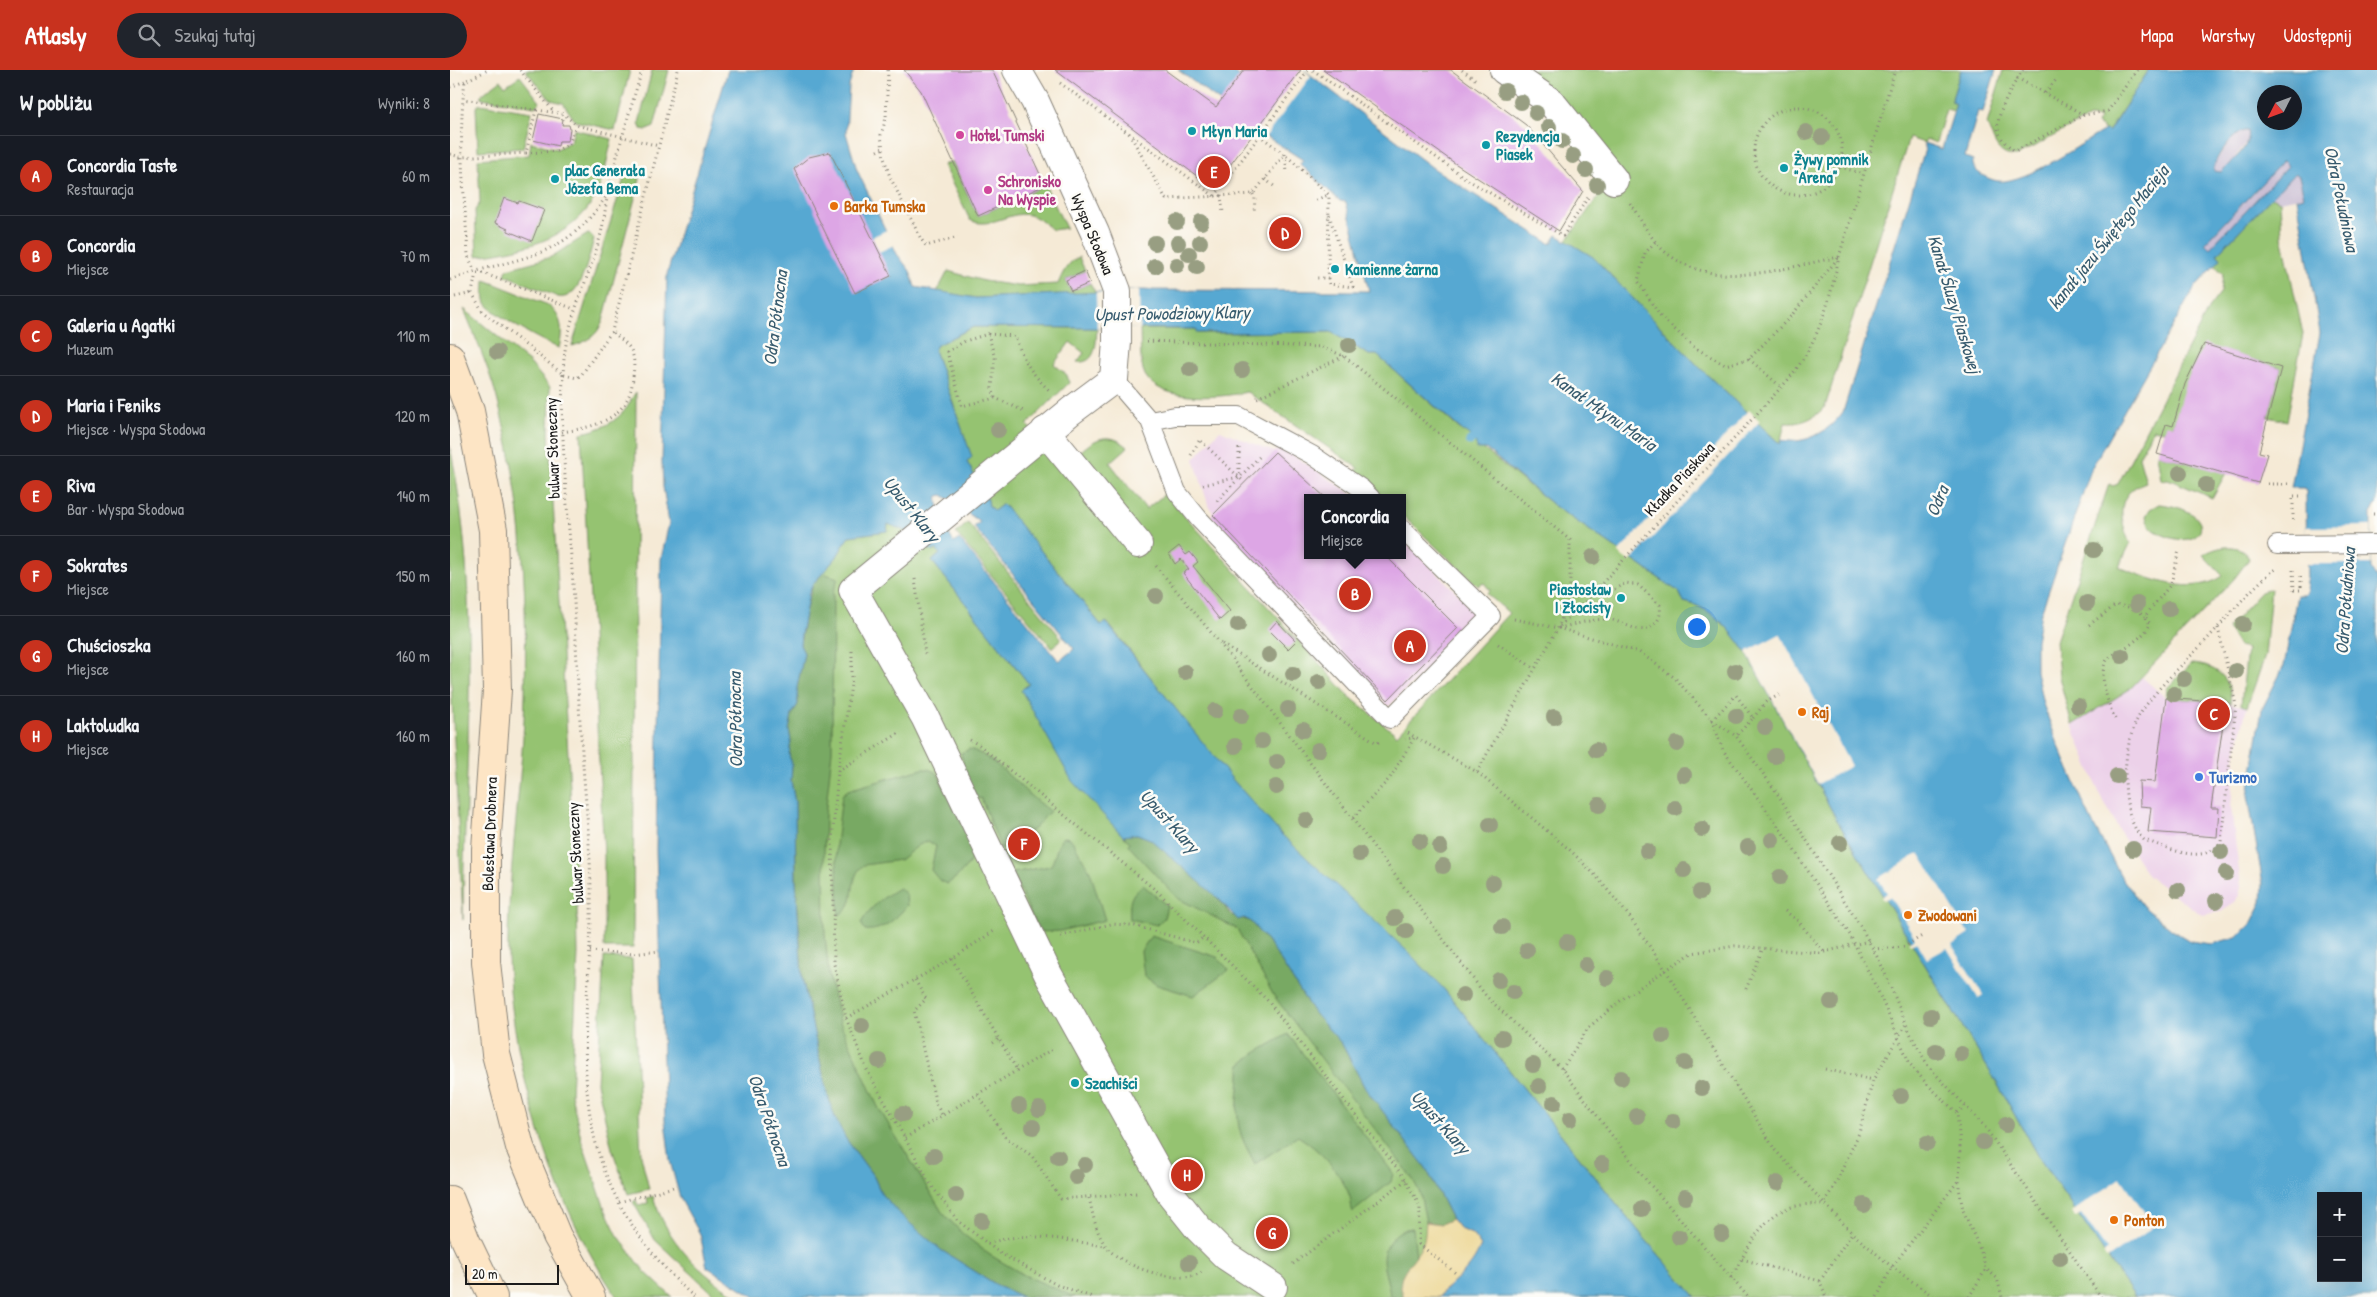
<!DOCTYPE html>
<html lang="pl">
<meta charset="utf-8">
<style>
:root{--surface:#171b24;--page:#20242c;--text:#f1f3f6;--muted:#9ea1a6;--line:#363941;--accent:#c8321e}
body{margin:0;font-family:"Patrick Hand",sans-serif;background:var(--page);color:var(--text)}
.controls{position:absolute;right:15px;bottom:15px;display:grid;overflow:hidden;border-radius:0px;box-shadow:0 5px 20px #0002}
.controls button{width:45px;height:45px;display:grid;place-items:center;padding:0;border:0;border-bottom:1px solid var(--line);background:var(--surface);color:var(--text);font:25px sans-serif}
.compass{position:absolute;left:1807px;top:15px;width:45px;height:45px;border-radius:50%;background:var(--surface);box-shadow:0 5px 20px #0002;rotate:228deg}
.scale{position:absolute;left:15px;bottom:12px;width:94px;box-sizing:border-box;padding-left:5px;border:2px solid #1c1c1c;border-top:0;font-size:14px;line-height:18px;white-space:nowrap;color:#1c1c1c;-webkit-text-stroke:4px #fdfcf7;paint-order:stroke}
.you{position:absolute;left:1246px;top:556px;width:18px;height:18px;margin:-12px;border:4px solid #fff;border-radius:50%;background:#1a73e8;box-shadow:0 0 0 8px #1a73e833}
.badge{display:grid;place-items:center;width:32px;height:32px;border-radius:50%;background:var(--accent);color:#fff;font-size:16px;font-weight:700}
.pin{position:absolute;translate:-50% -50%;border:2px solid #fff;box-shadow:0 1px 5px #0006}
.popup{position:absolute;left:854px;top:424px;width:102px;height:65px;box-sizing:border-box;display:grid;place-content:center;border-radius:0px;background:var(--surface);filter:drop-shadow(0 1px 4px #0005);font-size:16px;white-space:nowrap;color:var(--muted)}
.popup b{font-size:19px;color:var(--text)}
.popup::after{content:'';position:absolute;left:50%;top:100%;margin-left:-10px;border:10px solid transparent;border-top-color:var(--surface)}
.list{margin:0;padding:0;list-style:none}
h2{display:flex;justify-content:space-between;align-items:center;height:65px;margin:0;padding:0 20px;font-size:21px}
h2 small{font-size:16px;font-weight:400;color:var(--muted)}
.list li{display:grid;grid-template-columns:32px 1fr auto;gap:15px;align-items:center;box-sizing:border-box;height:80px;padding:0 20px;border-top:1px solid var(--line)}
.list b{display:block;font-size:19px;white-space:nowrap}
.list p{margin:0;font-size:16px;white-space:nowrap;color:var(--muted)}
.list em{font-size:16px;font-style:normal;color:var(--muted)}
.icon{flex:none;width:28px;height:28px;fill:none;stroke:currentColor;stroke-width:2;stroke-linecap:round;stroke-linejoin:round}
.map{position:relative;flex:none;width:1927px;height:1227px;overflow:hidden}
header{display:flex;align-items:center;gap:30px;box-sizing:border-box;height:70px;padding:0 25px;background:var(--accent);color:#fff}
header strong{font-size:24px}
nav{display:flex;gap:28px;margin-inline-start:auto;font-size:18px}
.search{width:350px;height:45px;background:var(--page);display:flex;align-items:center;gap:12px;box-sizing:border-box;padding:0 18px;border-radius:28px;color:var(--muted);font-size:19px}
main{display:flex}
aside{flex:1;background:var(--surface)}
.map>svg:first-child{display:block}
</style>
<header>
<strong>Atlasly</strong>
<div class="search"><svg class="icon" aria-label="search" viewBox="0 0 24 24"><circle cx="10" cy="10" r="6"/><path d="M15 15l6 6"/></svg>Szukaj tutaj</div>
<nav><a>Mapa</a><a>Warstwy</a><a>Udostępnij</a></nav>
</header>
<main>
<aside>
<h2>W pobliżu<small>Wyniki: 8</small></h2>
<ul class="list">
<li><span class="badge">A</span><div><b>Concordia Taste</b><p>Restauracja</p></div><em>60 m</em></li>
<li><span class="badge">B</span><div><b>Concordia</b><p>Miejsce</p></div><em>70 m</em></li>
<li><span class="badge">C</span><div><b>Galeria u Agatki</b><p>Muzeum</p></div><em>110 m</em></li>
<li><span class="badge">D</span><div><b>Maria i Feniks</b><p>Miejsce · Wyspa Słodowa</p></div><em>120 m</em></li>
<li><span class="badge">E</span><div><b>Riva</b><p>Bar · Wyspa Słodowa</p></div><em>140 m</em></li>
<li><span class="badge">F</span><div><b>Sokrates</b><p>Miejsce</p></div><em>150 m</em></li>
<li><span class="badge">G</span><div><b>Chuścioszka</b><p>Miejsce</p></div><em>160 m</em></li>
<li><span class="badge">H</span><div><b>Laktoludka</b><p>Miejsce</p></div><em>160 m</em></li>
</ul>
</aside>
<div class="map">
<svg width="1927" height="1227" viewBox="0 0 1927 1227">
<rect width="100%" height="100%" fill="#fdfcf7"/>
<filter id="ink" filterUnits="userSpaceOnUse"><feTurbulence type="fractalNoise" baseFrequency=".02" numOctaves="2"/><feDisplacementMap in="SourceGraphic" scale="10" xChannelSelector="R" yChannelSelector="G"/><feConvolveMatrix kernelMatrix="1 2 1 2 8 2 1 2 1" color-interpolation-filters="sRGB"/></filter>
<filter id="wash" filterUnits="userSpaceOnUse"><feTurbulence type="fractalNoise" baseFrequency=".0096" numOctaves="4" result="noise"/><feDisplacementMap in="SourceGraphic" scale="20" xChannelSelector="R" yChannelSelector="G"/><feGaussianBlur stdDeviation="1.12" result="paint"/><feColorMatrix in="noise" values="0 0 0 0 0 0 0 0 0 0 0 0 0 0 0 0 0 1.4 0 .05"/><feComposite in="paint" operator="in"/></filter>
<g filter="url(#wash)">
<rect width="100%" height="100%" fill="#f5ead6"/>
<path fill="#ecd1e9" d="M770,360L824,382L831,377L908,428H858V485H952L953,469L1030,546L940,635L938,636L760,447L763,443L758,434L744,389Z
M1692,607L1716,628L1776,633L1797,637L1785,688L1781,737L1791,817L1789,825L1785,832L1769,842L1752,845L1698,806L1673,767L1649,722L1622,655L1680,619Z"/>
<path fill="#cbbfd4" d="M1794,61H1798V71L1785,87L1833,91L1849,106L1854,126L1830,131L1822,127L1767,184L1755,173L1811,115L1767,102L1762,99L1764,94L1784,65Z"/>
<path fill="#95c371" stroke="#587046" d="M75,0H180L165,60L125,51L113,33L101,30Z
M202,0H219L204,57L197,60L191,59L189,53Z
M1078,0H1511L1501,32L1506,34L1504,41L1496,39L1486,73L1476,69L1474,73L1459,68L1375,337C1363,349 1352,354 1335,353L1330,374L1250,298L1143,187L1116,171L1156,116Z
M1553,0H1699L1658,62L1647,54L1650,48L1639,47L1566,86C1546,87 1544,69 1537,54Z
M70,6L90,32L85,37L32,28L30,26L51,10L55,16Z
M30,34L82,42L73,78L28,81L26,37Z
M124,59L162,69C158,84 156,100 150,115C131,168 77,179 27,186L25,140L30,133L28,89L79,85L81,72L107,79L121,71Z
M502,91L528,146L595,115L616,158L603,160C596,156 591,149 583,146C561,138 541,161 520,150L493,95Z
M180,103H186L190,109L153,251C147,266 137,272 122,276L175,105Z
M1822,127L1830,131L1832,166L1853,264L1837,351L1818,347L1831,298L1754,275L1723,356L1714,361L1703,359L1689,387L1696,412C1665,423 1669,448 1680,474L1669,497C1700,509 1742,527 1773,506L1753,485C1766,476 1793,471 1799,489L1784,509L1680,619L1622,655L1609,607L1606,571L1659,414L1663,416L1668,414L1760,236L1771,222L1773,204L1765,195L1771,189L1767,184Z
M138,164L141,165L144,169C139,185 131,232 108,227L55,205L57,199L101,187Z
M629,187L635,201L616,210L621,221L640,213L646,223L526,228L487,222L498,201L534,211L568,216L608,214C613,202 617,193 629,187Z
M35,210L98,235C113,247 113,261 109,278C95,273 43,245 36,233C33,226 35,217 35,210Z
M14,239L80,293L100,317L99,364L127,835L128,884L121,1024L132,1072L155,1139L167,1164L195,1202L222,1227H167C101,1133 55,979 58,864C60,784 73,705 75,625C77,529 74,433 50,340C42,305 27,272 14,239Z
M523,257L647,258C646,273 647,294 627,292L634,283L620,272L604,294L617,305L619,313L577,355L613,397C635,379 651,354 678,377L660,393L696,439L715,424L900,627L947,665L1059,543L1037,524L1040,520L1034,513L1028,516L953,446L952,428H933L921,416L903,405L908,398L797,322C770,328 711,333 695,305C689,292 691,273 690,259H746L747,263L881,262L919,285H927L1013,362L1018,363L1026,373L1103,435L1229,522L1234,532C1262,537 1281,560 1296,582L1388,752L1547,1013L1587,1085L1685,1227H1246L1195,1169L993,918C941,865 882,818 831,764C768,698 714,623 657,552L652,556L553,434L544,441L539,436L538,430L517,392L507,345L484,280L487,275Z
M186,322L183,878H154V784L131,363C150,360 167,352 178,336C181,331 182,327 186,322Z
M0,376C33,533 14,692 13,850L0,591Z
M1707,384L1776,403L1762,428L1718,409L1711,410Z
M1709,434C1772,440 1756,485 1711,464C1703,460 1697,455 1696,446L1700,439Z
M518,453L612,569L602,578L506,463Z
M437,454L443,455L486,479L490,484L482,491L579,614L572,620L769,829L1002,1149L989,1227H573L396,1069L340,674L363,514L386,488L399,466L437,461Z
M1821,519L1815,586L1797,637L1791,635L1797,579L1789,577L1778,558L1811,522Z
M1741,594C1765,595 1783,607 1780,633L1716,628L1717,618Z
M154,887L182,889L191,1085L199,1119L178,1124L162,1079L147,1013Z
M203,1126C216,1170 249,1204 289,1227H267L205,1170L183,1132L186,1130L188,1135L198,1133L197,1128Z"/>
<path fill="#78a963" stroke="#4a6240" d="M373,503L388,508L383,523L382,681L375,746L374,786L375,864L379,906L391,955L428,1037L492,1142L513,1164L540,1185L574,1205L625,1227H573L550,1217L491,1180L454,1149L432,1125L424,1107L396,1069L385,1049L377,1023L352,907L346,811L345,732L341,711L342,695L339,685L341,671L339,660L342,645L348,634L347,618L354,583L350,575L355,543L363,514Z
M520,679C552,691 572,723 600,741L585,758L554,779H551L531,728L527,729L515,701L511,683Z
M472,699H478L487,703L525,781C520,795 510,806 497,814L490,811L481,800L486,776L478,771L469,775L450,790L414,795C396,807 410,836 389,845L386,775L392,725L398,720Z
M687,764L700,769L714,780L769,829L781,845L800,851L821,876L864,943L892,974L915,1018L976,1098L1002,1149L991,1154L976,1152L970,1123L962,1108L824,926L787,859L727,828L678,775L680,772L673,766Z
M614,767L620,768L623,772L640,801L655,850L610,861L589,862L562,803L600,796C607,788 605,774 614,767Z
M693,815L717,836L714,848L707,855L680,849C679,833 679,825 693,815Z
M449,818L456,824L457,836C446,848 433,862 415,860L411,853C420,837 433,827 449,818Z
M701,866L767,887L779,900L743,926L707,915L694,906L691,881Z
M838,964L943,1103L941,1112L903,1142C900,1136 902,1130 899,1124C888,1099 870,1080 848,1066L805,1094C798,1080 789,1066 788,1050C786,1031 791,1014 790,995L805,983Z
M963,1158L966,1187C954,1200 947,1210 954,1227H940C939,1206 925,1189 940,1171C947,1162 952,1159 963,1158Z"/>
<path fill="#eeda9e" stroke="#857b5d" d="M1002,1149L1010,1159L1022,1164L1031,1176L1024,1192L1017,1202L994,1220L989,1227H954C943,1202 963,1196 972,1175C976,1168 975,1159 976,1152L991,1154Z"/>
<path fill="#57a8d2" stroke="#3a6277" fill-rule="evenodd" d="M278,0H404L399,16L396,63L407,100L447,184L460,201L465,217L526,228L689,220L919,221L896,132L890,131L850,94L853,90L811,63L728,0H781L825,34L854,0L983,98L1101,174L1107,165L1143,187L1250,298L1330,374L1331,370C1356,375 1378,362 1393,342L1475,79L1474,73L1492,79L1506,34L1501,32L1511,0H1546L1533,42L1528,41L1515,87L1523,90C1522,97 1526,101 1532,105C1539,109 1547,112 1555,111C1587,106 1627,76 1655,60L1659,61L1699,0H1927V432L1921,443V499L1927,509V1227H1685L1587,1085L1547,1013L1388,752L1296,582C1281,560 1262,537 1234,532L1229,522L1103,435L1036,379H1027C1026,372 1021,364 1014,362L927,285H919L881,262L746,263V259L523,257L487,275L484,280L522,387L517,392L538,430L539,436L544,441L553,434L651,555L656,552L783,710L831,764L957,881L993,918L1195,1169L1246,1227H989C1006,1206 1019,1204 1031,1176L1022,1164L1010,1159L1002,1149L976,1098L915,1018L892,974L864,943L821,876L800,851L794,848L788,850L769,829L700,769L687,764L673,766L622,711L571,620L579,614L482,491L490,484L486,479L483,482L453,460L438,454L437,461L399,466L386,488L363,514L359,523L351,565L350,575L354,583L347,618L348,634L342,645L339,660L341,671L339,685L342,695L341,711L345,732L346,811L352,907L377,1023L385,1048L396,1069L424,1107L432,1125L455,1149L491,1180L550,1217L573,1227H305L257,1197L250,1164L230,1128L220,1091L215,1051L206,780L211,489L219,453L213,417L212,392L217,204ZM1814,22H1844V52H1814ZM1794,61H1798C1802,77 1781,91 1771,102L1764,101C1761,91 1784,63 1794,61ZM1833,91L1838,96L1760,178L1755,173ZM1845,103L1849,106L1854,126L1847,128L1870,263L1841,418H1854L1856,421L1857,521L1854,525H1847L1834,596L1812,639L1798,726L1813,814L1812,832L1800,856L1786,867L1762,874L1740,871L1722,860L1693,836L1672,808L1641,750L1608,674L1593,634L1586,601V571L1591,543L1642,397L1745,217L1771,189L1767,184ZM493,425L530,452L524,457L624,579L609,591L509,469L504,473L494,455L487,430L488,426ZM1871,1126H1908V1208H1871Z"/>
<path fill="#f5ead6" d="M851,0H854L861,6L816,66L806,60Z
M439,159L446,174L429,182L422,167Z
M689,220L690,259L647,258L646,223Z
M1299,340L1310,351L1180,492L1168,483Z
M1921,456V494H1855L1856,457Z
M1330,564L1401,696L1368,714L1296,582Z
M1469,783L1519,864L1502,875L1533,925L1528,928L1497,878L1477,889L1467,872L1460,875L1458,872L1465,868L1440,827L1433,830L1431,827L1437,823L1428,809Z
M1671,1108L1704,1156L1657,1189L1653,1184L1657,1180L1631,1144L1626,1147L1622,1142Z"/>
<g fill="none" stroke-linecap="round" stroke-linejoin="round">
<path stroke="#57a8d2" stroke-width="9" d="M1020,371L1023,369"/>
</g>
<g id="blocks">
<path fill="#dda6e5" d="M454,0H542L595,115L528,146L471,21Z
M605,0H715L766,37L794,0H851L763,118Z
M873,0H1001L1076,55L1133,121L1109,161L1006,94Z
M89,44L113,49L112,55H119L120,59L118,71H109L108,76L83,70Z
M380,82L441,206L405,223L344,99L359,87Z
M54,128L68,133L69,131L94,140L82,171L58,161V159L45,153Z
M635,201L640,213L621,221L616,210Z
M1754,274L1831,298L1809,382L1817,384L1808,413L1707,384L1716,354L1723,356L1735,314Z
M825,382L876,428H858V485H935L1008,558L938,630L763,445Z
M729,476L736,485L740,482L748,492L743,496L780,541L770,550L733,503L739,499L731,489L725,494L719,484Z
M827,551L846,571L838,579L819,560Z
M1716,628L1776,633L1761,738H1769L1767,767L1698,762L1701,737L1690,736L1689,711L1705,712Z"/>
</g>
</g>
<g filter="url(#ink)">
<use href="#blocks" fill-opacity="0" stroke="#888379" stroke-width="1"/>
<g fill="none" stroke-linecap="round" stroke-linejoin="round">
<g stroke="#888379" stroke-width="20">
<path id="lane" d="M664,309L700,351L725,346H789L862,385L912,419L921,428
M700,351L727,422L749,449L940,649L1041,546L952,459
M1827,475L1927,474"/>
</g>
<g stroke="#888379" stroke-width="30">
<path id="street" d="M567,0L585,31L645,163L667,221V272L664,309L621,341L403,520L475,647L598,904L720,1123L748,1158L776,1186L823,1217
M1054,0L1101,32L1164,110
M595,361L688,474"/>
</g>
<g stroke="#888379" stroke-width="30">
<path id="secondary" d="M0,287L20,341L43,460L47,620L36,779V892L46,984L70,1077L107,1166L141,1227
M0,1130L16,1171L43,1227"/>
</g>
<path stroke="#888379" stroke-width="3" stroke-dasharray="1 4" stroke-linecap="butt" d="M70,0L104,42
M192,0C180,41 167,82 158,123C155,138 154,153 150,167C139,209 118,246 114,289C109,360 117,429 122,500C126,555 127,611 131,666C134,717 140,768 141,819C143,900 126,981 143,1061C157,1128 195,1182 244,1227
M438,0L436,48L431,65L434,88L440,107L471,169L476,176L508,167
M863,0L1018,110L1113,166L1139,126
M1012,0L1026,10
M1573,0C1565,11 1545,46 1548,59C1550,69 1557,75 1565,81L1634,45L1658,41L1687,0
M1567,8L1634,45
M610,13L764,126
M0,17L15,11
M1595,23L1606,10
M1304 81a44 44 0 1 1 88 0a44 44 0 1 1-88 0Z
M87,40L114,44L126,55L209,76
M679,63L716,129L803,124L835,84
M809,65L837,86L879,125L878,208H864
M427,81L433,78
M76,83L106,81L119,74L126,55
M0,84L10,87L76,83L86,40L13,29
M835,84L837,102
M1390,97L1414,104
M815,109L825,117
M803,124L805,128L804,143
M771,125L773,143
M765,126L858,0
M866,130L878,125
M1180,133C1192,151 1203,175 1222,187C1271,221 1336,197 1389,187
M1205,172L1195,183L1188,211L1210,246L1244,277L1275,295L1299,289L1342,245L1389,187
M23,197L18,186C15,127 7,70 15,11L38,0
M27,203H33L124,239
M25,208L22,223L33,242L114,305L127,308L132,304L162,261L228,0
M878,208L879,214L903,217L879,145
M0,210C68,184 112,194 157,125
M5,227L22,223
M538,264L565,266C574,292 581,303 600,321
M697,271L872,277L894,286L1120,470V525L1108,558L1027,702
M1299,289L1331,317
M545,328L542,318L545,288L538,264L515,271L497,282L512,336L545,328L574,341
M807,328L894,286
M112,362C147,357 180,348 183,307C184,298 185,288 181,280C177,273 168,267 162,261
M751,371L794,412
M741,385L749,371
M1817,414H1842
M753,415L789,407V374
M767,431L811,385
M1923,444H1927
M1843,450V426H1851
M706,496L769,572L1037,927L1112,999L1191,1104L1298,1227
M1843,500L1844,520H1851V505
M465,509L475,584
M1064,549L1108,558L1189,582L1225,608L1262,650L1286,666L1327,723L1412,859L1431,894L1460,963L1478,996L1535,1057L1651,1227
M1639,555L1666,535L1684,538L1695,546
M1110,556L1135,532L1336,312C1368,275 1379,234 1389,187L1445,0
M1109,558C1123,555 1139,550 1155,549C1170,548 1192,570 1206,553C1210,548 1211,542 1210,535L1188,515L1176,513L1157,523L1148,515
M1768,558L1786,635L1771,772C1753,797 1717,777 1694,770C1668,745 1672,679 1687,650C1700,623 1738,590 1759,567C1780,545 1801,517 1826,499
M772,574L927,673L929,672
M1048,574L1085,599
M402,581V608L388,701L382,771L384,894L396,948L417,1000L481,1115L508,1151L550,1183L607,1215L642,1227
M1303,648L1316,632L1331,624
M1665,649C1659,636 1646,602 1658,589C1664,583 1674,579 1681,574C1689,568 1696,563 1700,554L1695,546L1721,514L1729,480
M1262,650L1273,680L1333,763L1400,865L1427,919L1460,994L1476,1013L1507,1043L1510,1075L1509,1118L1513,1140L1531,1182L1536,1199L1547,1208L1552,1227
M1262,650L1286,625L1303,648L1286,666
M958,663L1027,702L1121,781L1146,806L1179,846L1215,899L1325,1080L1402,1163L1442,1197L1484,1227
M520,670L529,675L708,822L818,931L956,1110L970,1137L969,1174L1008,1205
M388,701L451,662
M903,748L940,708L964,668L955,669
M1335,841L1347,850L1374,882
M611,866L661,854L682,855L746,873L754,867
M1423,879L1454,877L1472,866
M140,881L183,884L209,881
M502,889L567,1000
M465,910L476,929L464,941L486,1034L492,1045
M1296,919L1313,878
M396,948L502,889L544,861
M543,973L549,969
M1112,999L1138,958L1175,927L1242,883L1285,876L1370,883L1419,871
M1375,999L1423,1010
M528,1024L555,1067L582,1086L611,1129L687,1123
M1507,1043L1516,1035
M455,1068L604,978
M639,1128C643,1144 645,1160 655,1175C669,1196 730,1217 752,1202
M169,1132L227,1116
M538,1174C574,1159 618,1171 655,1176
M1292,1189L1370,1211L1376,1227
M843,1194L956,1110
M1281,1208C1297,1181 1312,1142 1346,1136C1355,1134 1364,1134 1373,1134L1386,1113L1409,1063L1423,1010L1456,954
M1370,1211L1402,1163
M1427,1227L1442,1197L1508,1111
M1519,1227L1536,1199"/>
<use href="#lane" stroke="#fff" stroke-width="18"/>
<use href="#street" stroke="#fff" stroke-width="28"/>
<use href="#secondary" stroke="#fde5c5" stroke-width="28"/>
</g>
<g fill="#989e82">
<circle cx="1055" cy="21" r="8"/>
<circle cx="1071" cy="32" r="8"/>
<circle cx="1086" cy="43" r="8"/>
<circle cx="1099" cy="57" r="8"/>
<circle cx="1356" cy="62" r="8"/>
<circle cx="1372" cy="67" r="8"/>
<circle cx="1112" cy="71" r="8"/>
<circle cx="1123" cy="86" r="8"/>
<circle cx="1136" cy="100" r="8"/>
<circle cx="1147" cy="115" r="8"/>
<circle cx="727" cy="152" r="8"/>
<circle cx="751" cy="152" r="8"/>
<circle cx="750" cy="172" r="8"/>
<circle cx="705" cy="173" r="8"/>
<circle cx="728" cy="173" r="8"/>
<circle cx="739" cy="184" r="8"/>
<circle cx="727" cy="195" r="8"/>
<circle cx="705" cy="196" r="8"/>
<circle cx="747" cy="197" r="8"/>
<circle cx="899" cy="275" r="8"/>
<circle cx="47" cy="282" r="8"/>
<circle cx="740" cy="299" r="8"/>
<circle cx="792" cy="300" r="8"/>
<circle cx="548" cy="360" r="8"/>
<circle cx="1730" cy="403" r="8"/>
<circle cx="1756" cy="415" r="8"/>
<circle cx="1644" cy="480" r="8"/>
<circle cx="1143" cy="487" r="8"/>
<circle cx="706" cy="526" r="8"/>
<circle cx="1637" cy="533" r="8"/>
<circle cx="1687" cy="534" r="8"/>
<circle cx="1719" cy="539" r="8"/>
<circle cx="1793" cy="554" r="8"/>
<circle cx="788" cy="555" r="8"/>
<circle cx="819" cy="585" r="8"/>
<circle cx="1672" cy="586" r="8"/>
<circle cx="1285" cy="601" r="8"/>
<circle cx="1786" cy="601" r="8"/>
<circle cx="735" cy="602" r="8"/>
<circle cx="843" cy="604" r="8"/>
<circle cx="1734" cy="609" r="8"/>
<circle cx="869" cy="612" r="8"/>
<circle cx="1724" cy="624" r="8"/>
<circle cx="1628" cy="636" r="8"/>
<circle cx="838" cy="639" r="8"/>
<circle cx="765" cy="641" r="8"/>
<circle cx="791" cy="646" r="8"/>
<circle cx="1286" cy="646" r="8"/>
<circle cx="1104" cy="647" r="8"/>
<circle cx="1315" cy="657" r="8"/>
<circle cx="853" cy="660" r="8"/>
<circle cx="812" cy="671" r="8"/>
<circle cx="1227" cy="674" r="8"/>
<circle cx="785" cy="676" r="8"/>
<circle cx="868" cy="680" r="8"/>
<circle cx="1146" cy="680" r="8"/>
<circle cx="1325" cy="686" r="8"/>
<circle cx="827" cy="692" r="8"/>
<circle cx="1234" cy="705" r="8"/>
<circle cx="1667" cy="706" r="8"/>
<circle cx="826" cy="717" r="8"/>
<circle cx="1149" cy="735" r="8"/>
<circle cx="1225" cy="738" r="8"/>
<circle cx="856" cy="750" r="8"/>
<circle cx="1040" cy="755" r="8"/>
<circle cx="1252" cy="759" r="8"/>
<circle cx="1322" cy="770" r="8"/>
<circle cx="970" cy="771" r="8"/>
<circle cx="1390" cy="773" r="8"/>
<circle cx="990" cy="777" r="8"/>
<circle cx="1298" cy="777" r="8"/>
<circle cx="1683" cy="779" r="8"/>
<circle cx="1197" cy="781" r="8"/>
<circle cx="1771" cy="782" r="8"/>
<circle cx="909" cy="784" r="8"/>
<circle cx="993" cy="796" r="8"/>
<circle cx="1234" cy="800" r="8"/>
<circle cx="1776" cy="803" r="8"/>
<circle cx="1330" cy="807" r="8"/>
<circle cx="1043" cy="813" r="8"/>
<circle cx="1728" cy="820" r="8"/>
<circle cx="1250" cy="822" r="8"/>
<circle cx="1766" cy="831" r="8"/>
<circle cx="945" cy="848" r="8"/>
<circle cx="1052" cy="857" r="8"/>
<circle cx="956" cy="861" r="8"/>
<circle cx="1117" cy="872" r="8"/>
<circle cx="1077" cy="880" r="8"/>
<circle cx="1136" cy="895" r="8"/>
<circle cx="1157" cy="908" r="8"/>
<circle cx="1049" cy="910" r="8"/>
<circle cx="1063" cy="922" r="8"/>
<circle cx="1013" cy="925" r="8"/>
<circle cx="1381" cy="932" r="8"/>
<circle cx="1481" cy="946" r="8"/>
<circle cx="412" cy="956" r="8"/>
<circle cx="1213" cy="966" r="8"/>
<circle cx="1052" cy="968" r="8"/>
<circle cx="1486" cy="981" r="8"/>
<circle cx="1511" cy="984" r="8"/>
<circle cx="429" cy="991" r="8"/>
<circle cx="1235" cy="993" r="8"/>
<circle cx="1083" cy="995" r="8"/>
<circle cx="1171" cy="1008" r="8"/>
<circle cx="1089" cy="1016" r="8"/>
<circle cx="1252" cy="1018" r="8"/>
<circle cx="1451" cy="1026" r="8"/>
<circle cx="1104" cy="1033" r="8"/>
<circle cx="569" cy="1036" r="8"/>
<circle cx="589" cy="1039" r="8"/>
<circle cx="453" cy="1044" r="8"/>
<circle cx="1187" cy="1046" r="8"/>
<circle cx="1120" cy="1049" r="8"/>
<circle cx="1223" cy="1051" r="8"/>
<circle cx="1556" cy="1055" r="8"/>
<circle cx="583" cy="1057" r="8"/>
<circle cx="1533" cy="1072" r="8"/>
<circle cx="1477" cy="1073" r="8"/>
<circle cx="484" cy="1086" r="8"/>
<circle cx="608" cy="1087" r="8"/>
<circle cx="1152" cy="1094" r="8"/>
<circle cx="635" cy="1095" r="8"/>
<circle cx="626" cy="1107" r="8"/>
<circle cx="1327" cy="1113" r="8"/>
<circle cx="506" cy="1125" r="8"/>
<circle cx="1235" cy="1127" r="8"/>
<circle cx="1414" cy="1135" r="8"/>
<circle cx="1192" cy="1139" r="8"/>
<circle cx="532" cy="1151" r="8"/>
<circle cx="1272" cy="1164" r="8"/>
<circle cx="1229" cy="1167" r="8"/>
<circle cx="1610" cy="1188" r="8"/>
<circle cx="739" cy="1193" r="8"/>
</g>
</g>
<g fill="#0f9aa8" stroke="#fdfcf7" stroke-width="2">
<circle cx="742" cy="61" r="5"/>
<circle cx="1036" cy="75" r="5"/>
<circle cx="1334" cy="98" r="5"/>
<circle cx="105" cy="109" r="5"/>
<circle cx="885" cy="199" r="5"/>
<circle cx="1171" cy="528" r="5"/>
<circle cx="625" cy="1013" r="5"/>
</g>
<g fill="#d1479c" stroke="#fdfcf7" stroke-width="2">
<circle cx="510" cy="65" r="5"/>
<circle cx="538" cy="120" r="5"/>
</g>
<g fill="#e8710a" stroke="#fdfcf7" stroke-width="2">
<circle cx="384" cy="136" r="5"/>
<circle cx="1352" cy="642" r="5"/>
<circle cx="1458" cy="845" r="5"/>
<circle cx="1664" cy="1150" r="5"/>
</g>
<circle fill="#3f7fe0" stroke="#fdfcf7" stroke-width="2" cx="1749" cy="707" r="5"/>
<g text-anchor="middle" dominant-baseline="central" stroke-width="5" stroke-linejoin="round" paint-order="stroke">
<g font-size="16" font-weight="bold" fill="#0d838f" stroke="#fdfcf7" text-anchor="start">
<text x="752" y="61">Młyn Maria</text>
<text x="1046" y="66">Rezydencja<tspan x="1046" dy="18">Piasek</tspan></text>
<text x="1344" y="89">Żywy pomnik<tspan x="1344" dy="18">"Arena"</tspan></text>
<text x="115" y="100">plac Generała<tspan x="115" dy="18">Józefa Bema</tspan></text>
<text x="895" y="199">Kamienne żarna</text>
<text x="1161" y="519" text-anchor="end">Piastosław<tspan x="1161" dy="18">I Złocisty</tspan></text>
<text x="635" y="1013">Szachiści</text>
</g>
<g font-size="16" font-weight="bold" fill="#b23c85" stroke="#fdfcf7" text-anchor="start">
<text x="520" y="65">Hotel Tumski</text>
<text x="548" y="111">Schronisko<tspan x="548" dy="18">Na Wyspie</tspan></text>
</g>
<g font-size="16" font-weight="bold" fill="#c56008" stroke="#fdfcf7" text-anchor="start">
<text x="394" y="136">Barka Tumska</text>
<text x="1362" y="642">Raj</text>
<text x="1468" y="845">Zwodowani</text>
<text x="1674" y="1150">Ponton</text>
</g>
<g font-size="16" fill="#1c1c1c" stroke="#fdfcf7">
<text transform="translate(643 164) rotate(67)">Wyspa Słodowa</text>
<text transform="translate(102 378) rotate(-92)">bulwar Słoneczny</text>
<text transform="translate(1229 409) rotate(-47)">Kładka Piaskowa</text>
<text transform="translate(39 764) rotate(-88)">Bolesława Drobnera</text>
<text transform="translate(125 783) rotate(-93)">bulwar Słoneczny</text>
</g>
<g font-size="16" font-weight="bold" fill="#366cbe" stroke="#fdfcf7" text-anchor="start">
<text x="1759" y="707">Turizmo</text>
</g>
<g font-size="18" font-style="italic" fill="#375b6e" stroke="#fdfcf7">
<text transform="translate(1892 129) rotate(78)">Odra Południowa</text>
<text transform="translate(1658 167) rotate(-51)">kanał jazu Świętego Macieja</text>
<text transform="translate(1505 234) rotate(73)">Kanał Śluzy Piaskowej</text>
<text transform="translate(722 243) rotate(-1)">Upust Powodziowy Klary</text>
<text transform="translate(325 248) rotate(-83)">Odra Północna</text>
<text transform="translate(1154 341) rotate(35)">Kanał Młynu Maria</text>
<text transform="translate(1487 431) rotate(-68)">Odra</text>
<text transform="translate(462 439) rotate(51)">Upust Klary</text>
<text transform="translate(1895 531) rotate(-86)">Odra Południowa</text>
<text transform="translate(285 650) rotate(-91)">Odra Północna</text>
<text transform="translate(720 751) rotate(48)">Upust Klary</text>
<text transform="translate(320 1050) rotate(71)">Odra Północna</text>
<text transform="translate(991 1052) rotate(48)">Upust Klary</text>
</g>
</g>
</svg>
<div class="controls">
<button>+</button>
<button>−</button>
</div>
<svg class="compass" viewBox="-18 -18 36 36"><path d="M0-13l5 13h-10z" fill="#e53935"/><path d="M0 13l5-13h-10z" fill="#9ea1a6"/></svg>
<div class="scale">20 m</div>
<div class="you"></div>
<div class="pin badge" style="left:960px;top:576px">A</div>
<div class="pin badge" style="left:905px;top:524px">B</div>
<div class="popup"><b>Concordia</b>Miejsce</div>
<div class="pin badge" style="left:1764px;top:644px">C</div>
<div class="pin badge" style="left:835px;top:163px">D</div>
<div class="pin badge" style="left:764px;top:102px">E</div>
<div class="pin badge" style="left:574px;top:774px">F</div>
<div class="pin badge" style="left:822px;top:1163px">G</div>
<div class="pin badge" style="left:737px;top:1105px">H</div>
</div>
</main>
